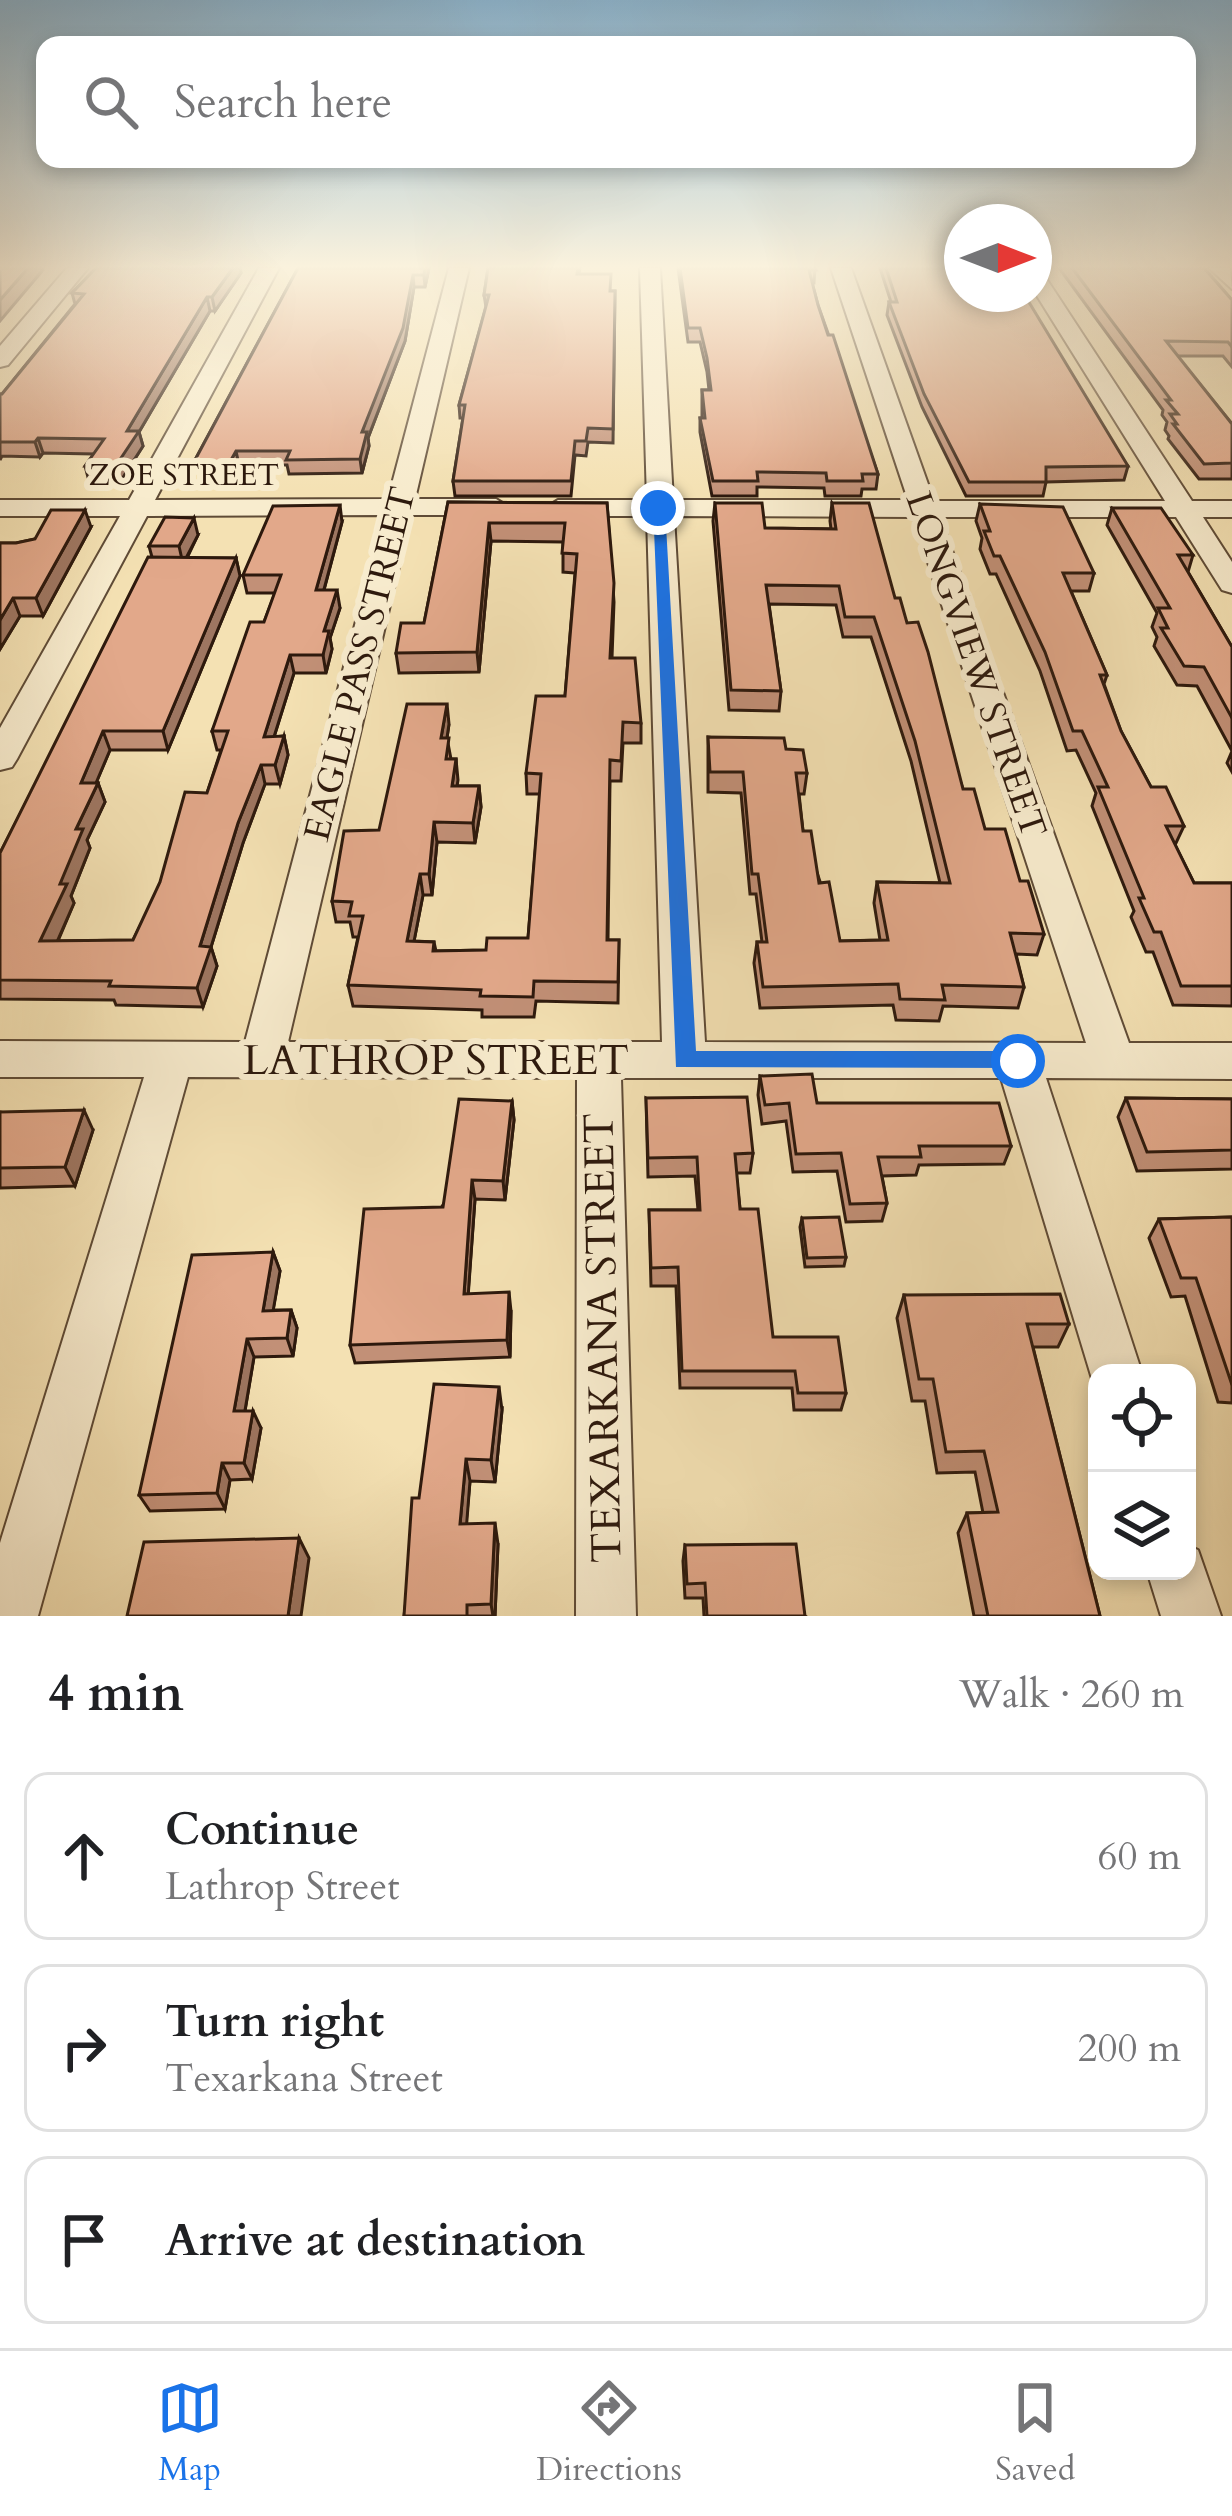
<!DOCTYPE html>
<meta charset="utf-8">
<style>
:root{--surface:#fff;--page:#f2f2f2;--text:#202124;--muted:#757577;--line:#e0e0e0;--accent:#1a73e8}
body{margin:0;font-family:Cardo,serif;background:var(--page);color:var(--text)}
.controls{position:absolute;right:36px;bottom:36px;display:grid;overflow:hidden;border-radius:24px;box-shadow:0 6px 18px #0003}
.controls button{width:108px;height:108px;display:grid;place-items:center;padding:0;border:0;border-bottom:3px solid var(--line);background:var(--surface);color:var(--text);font:60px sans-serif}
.compass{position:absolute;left:944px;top:204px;width:108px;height:108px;border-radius:50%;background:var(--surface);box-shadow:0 6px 18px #0003;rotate:90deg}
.stop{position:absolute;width:36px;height:36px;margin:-27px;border:9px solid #1a73e8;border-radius:50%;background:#fff}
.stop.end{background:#1a73e8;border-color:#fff;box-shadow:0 3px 12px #0008}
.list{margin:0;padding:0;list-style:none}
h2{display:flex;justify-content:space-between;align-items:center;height:156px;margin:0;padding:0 48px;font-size:51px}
h2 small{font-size:39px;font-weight:400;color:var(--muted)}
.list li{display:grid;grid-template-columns:78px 1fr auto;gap:36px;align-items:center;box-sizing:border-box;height:168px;margin:0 24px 24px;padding:0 24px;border:3px solid var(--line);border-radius:24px}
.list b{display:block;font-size:45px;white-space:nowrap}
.list p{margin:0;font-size:39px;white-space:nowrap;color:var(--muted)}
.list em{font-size:39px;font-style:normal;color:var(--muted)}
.icon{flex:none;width:66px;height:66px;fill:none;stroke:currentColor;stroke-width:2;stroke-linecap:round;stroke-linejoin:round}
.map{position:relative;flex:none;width:1232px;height:1616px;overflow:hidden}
.search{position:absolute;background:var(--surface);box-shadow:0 6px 18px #0003;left:36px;right:36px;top:36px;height:132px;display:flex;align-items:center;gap:30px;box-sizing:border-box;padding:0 42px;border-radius:24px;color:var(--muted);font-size:45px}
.sheet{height:732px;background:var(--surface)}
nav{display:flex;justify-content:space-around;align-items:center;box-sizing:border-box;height:168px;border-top:3px solid var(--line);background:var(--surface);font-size:33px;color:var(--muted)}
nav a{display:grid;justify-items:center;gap:6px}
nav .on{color:var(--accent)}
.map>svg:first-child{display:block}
</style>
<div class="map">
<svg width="1232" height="1616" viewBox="0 0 1232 1616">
<rect width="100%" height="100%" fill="#f4e1b3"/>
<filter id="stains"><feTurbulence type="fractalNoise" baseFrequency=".00167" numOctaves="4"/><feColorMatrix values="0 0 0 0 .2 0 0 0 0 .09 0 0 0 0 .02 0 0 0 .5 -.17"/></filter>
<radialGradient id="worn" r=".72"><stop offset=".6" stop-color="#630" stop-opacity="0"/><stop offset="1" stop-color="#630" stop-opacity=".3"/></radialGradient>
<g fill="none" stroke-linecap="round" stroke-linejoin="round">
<g stroke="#5f4b36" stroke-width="4">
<path id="minor" d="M67,268H88L8,365L0,367V346Z
M259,268H279L155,500L388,499L449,268H469L415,499H496L509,507L496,515H411L288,1042H662L647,516H558L545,508L558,500H647L640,268H660L673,500H908L831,268H851L934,501H1165L1034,291V269L1044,275L1192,501H1232V517H1203L1232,562V593L1222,590L1176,517H940L1129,1043H1232V1079L1046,1078L1142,1373H1097L1096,1392L1001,1078H621L636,1616H576L577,1078L188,1077L38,1616H0V1543L144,1077H0V1041L245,1042L384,515L147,516L17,759L12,767L0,770V728L120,516H0V500H129ZM674,516L913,517L1086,1043L705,1042Z
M1209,268H1230L1232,289Z
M1187,1545L1198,1550L1221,1616H1161L1147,1571H1187Z"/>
</g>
<use href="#minor" fill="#f8ecce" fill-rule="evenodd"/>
</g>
<path fill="#c29077" stroke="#2d190d" stroke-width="3" d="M96,268H240L241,273L215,311H210L139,432L143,446L120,482L89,481L85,466L94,454L43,453L40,457L2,456L0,460V394H2L75,304L72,293Z
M298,268H429L425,287H414L405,341L368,438L369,446L362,473L289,474L287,465H239L229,484H203L195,460Z
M488,268H580L579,274L611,291H615L613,443L588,442L586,456L575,455L571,496H455L453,481L463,418H460L459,405L486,307L484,295Z
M678,268H815L814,283H812L818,305L878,474L876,489H862L861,496H825L824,488L757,487V496H712L700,432V418H702V390H709L707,372L700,342H688Z
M880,268H962L1128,466L1124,480L1046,482L1043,496H966L922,407L887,315L889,302H891Z
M1059,268H1204L1232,300V367L1223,356H1177L1232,424V479H1199L1168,439L1169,436L1165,430L1167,422L1162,415L1163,410Z
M448,502L607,503L614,602L612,658L641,723V743H623L621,781H610L608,940H619L618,1003L536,1001L534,1017H482V1010L353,1006L348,985L358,937H353L350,922H336L332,901L449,724L447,738L451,759H456L457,786H479L481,807L475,843L437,842L432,895H423L414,941L434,942L436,951L486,950L528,938L540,794H527L526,773L565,696L575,573L563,572V542L491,541L479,672L399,673L396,653L424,623Z
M715,503L765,528L831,529L830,521L832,503L895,598L907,623L963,789L985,829L1020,881L1044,934L1037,955L1016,954L1024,987L1018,1008L943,1006L939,1021L896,1020L893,1005L760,1008L754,963L757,942H762L756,894H750L741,793L708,792V737L786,749L807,773L804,794H799L803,831L840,941L880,940L874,903L877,882L940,883L911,761L871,637H843L836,605L769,604L781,691L779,711L729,710L713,521Z
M980,504L1094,573L1089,591H1071L1107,675L1104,684L1121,731L1151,787L1184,826L1175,845L1194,883H1232V1006L1173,1005L1153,952H1146L1131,917L1134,911L1092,806L1096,793L1076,750L1067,751L1040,671L996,574H990L980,549L982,538L976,521Z
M1112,508L1193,555L1188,572L1232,647V772L1227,763L1232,751L1197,686L1177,685L1154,646L1157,637L1152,627L1157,613L1107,525Z
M342,522L324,590L340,608L330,638L332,649L326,673H294L274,737L284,736L288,755L280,784H265L243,843L211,947L217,966L203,1007L116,1005L114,1000L0,999V853L152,557L149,546L198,535L187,558H236L240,576L168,750H110L96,783H98L105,802L87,840L90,848L71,896L74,903L58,941L133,940L207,793L221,750H217L212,731L264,622L275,593H247L243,575Z
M91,527L43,616H20L0,649V543H16Z
M760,1076L817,1103L1011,1146L1004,1164L919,1165L916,1175L882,1176L887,1203L882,1221L846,1222L837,1171L793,1172L786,1121L762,1124L758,1095Z
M646,1098L753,1153L750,1173H736L740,1209L773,1337L846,1393L841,1410H794L792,1388H680L676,1286H651L649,1210H698L695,1176L648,1177Z
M1126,1098L1232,1099V1169L1137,1171L1118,1117Z
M512,1101L514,1120L505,1200L475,1199L468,1294L511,1311L510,1357L355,1363L350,1345Z
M0,1112L93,1130L75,1186L0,1188Z
M1232,1217V1403L1218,1402L1185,1296L1171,1297L1149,1238L1159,1219Z
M802,1218L846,1257L844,1266L805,1267L800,1227Z
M273,1252L280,1271L273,1310H291L297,1328L293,1356L254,1357L245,1411L261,1428L252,1479L230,1480L225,1509L150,1511L139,1495Z
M904,1295L1069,1324L1058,1347H1033L1100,1616H974L958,1533L967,1513H983L975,1472L937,1473L925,1401H912L897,1318Z
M502,1410L495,1482L470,1481L466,1524L498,1544L495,1616H404L419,1498Z
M685,1545L805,1616H704L703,1598H685L683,1561Z"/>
<path fill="#9e7661" stroke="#2d190d" stroke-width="3" d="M28,268H42L43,270L0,321V300Z
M233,268H240L241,273L215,311L212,297Z
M425,268H429L425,287L424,275Z
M413,275L414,287L405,341L368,438L369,446L362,473L360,459L362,432Z
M207,297L210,311L139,432L143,446L120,482L115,467L127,431Z
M38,438L43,453L40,457L35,442Z
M236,451L239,465L229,484L226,469Z
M340,505L342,522L319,608L316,590Z
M85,510L91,527L43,616L36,598Z
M194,518L198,535L183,564L179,546Z
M489,523L491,541L479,672L477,652Z
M236,558L240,576L168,750L163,731Z
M337,590L340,608L330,638L332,649L326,673L323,655L324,631Z
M13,598L20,616L0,649V620Z
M290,655L294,673L268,756L264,737Z
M447,704L449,724L444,758L441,738Z
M103,731L110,750L88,802L81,783Z
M284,736L288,755L280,784L275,765Z
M456,759L458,780L454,806L452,786Z
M261,765L265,784L243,843L211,947L217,966L203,1007L197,988L200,946L238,823Z
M98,783L105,802L87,840L90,848L71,896L74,903L49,960L40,941L60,884L76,829Z
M479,786L481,807L475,843L473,823Z
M434,822L437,842L432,895L429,874Z
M420,874L423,895L410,962L407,941Z
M512,1101L514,1120L505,1200L503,1181Z
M84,1110L93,1130L75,1186L65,1167Z
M472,1180L475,1199L467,1312L464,1294Z
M273,1252L280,1271L270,1329L263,1311Z
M509,1292L511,1311L510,1357L507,1340Z
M291,1310L297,1328L293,1356L287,1338Z
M247,1339L254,1357L242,1428L234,1411Z
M499,1387L502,1410L495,1482L491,1460Z
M253,1411L261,1428L252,1479L244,1463Z
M466,1459L470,1481L465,1545L460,1524Z
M222,1463L230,1480L225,1509L217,1493Z
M495,1523L498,1544L495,1616H493L491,1604Z
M299,1538L309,1558L301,1616H288Z"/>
<path fill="#e2a88a" stroke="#2d190d" stroke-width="3" d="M0,268H28L0,300Z
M96,268H233L212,297H207L127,431H139L115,467L85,466L104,439L38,438L35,442H0V394H2L84,294L72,293Z
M298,268H425L424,275H413L403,328L362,432H367L360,459L286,460L290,451H236L226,469H199L204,460H195Z
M488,268H578L577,274H611L610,291H615L613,429L588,428L586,441H575L571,481H453L465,405H459L489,295H484Z
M680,268H815L816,270H809L818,305L828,335H833L878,474H862L863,481H827L826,473L757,472L758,481H713L700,418H705L702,390H711L707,358L700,328H688Z
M886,268H962V294H1024L1128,466L1046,467V482H969L924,394L889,302H897Z
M1072,268H1204L1232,300V347L1228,342L1166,341L1232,424V463L1204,464L1173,424H1177L1170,414H1178L1166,400H1171Z
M448,502L607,503L614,583L610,658H635L641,723L623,722L621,761L610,760L607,940H619L618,982L534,981L533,997L480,996L481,990L348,985L363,916H349L352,902L332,901L344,831L379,830L407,704H447L441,738H449L446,759H456L452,786H479L473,823L434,822L429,874H420L407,941L434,942L433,951L486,950L487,938H528L541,774L526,773L536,696H565L577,554L562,553L565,523H489L477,652L396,653L401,623H424Z
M715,503H762L765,528L836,529L832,503H869L895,598H900L907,623L918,622L928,652L963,789H974L985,829H1005L1020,881H1028L1044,934L1010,933L1024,987L942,985L945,1000L900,999L898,984L763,987L757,942H767L758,874H752L743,772H710L708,737L784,738L786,749L803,750L807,773H796L803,831H811L819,883L829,882L840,941L888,940L877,882L950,883L915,741L874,617H845L839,586L766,585L781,691L731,690Z
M980,504L1063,507L1094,573H1063L1107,675H1100L1121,731L1151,787H1166L1184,826H1166L1194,883H1232V986H1181L1161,932H1154L1139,898H1144L1098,787H1108L1082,731H1073L1045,652L1000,556H994L984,531H990Z
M340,505L316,590H337L324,631H329L323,655H290L264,737L284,736L275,765H261L238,823L200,946L211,947L197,988L109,986L111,981L0,980V853L148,557L236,558L163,731H103L81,783H98L76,829H83L60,884H67L40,941L133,940L160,882L185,792L207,793L228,731H212L250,622H264L281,575H243L273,506Z
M1112,508H1161L1193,555H1178L1232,647V718L1204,667L1184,666L1161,628H1168L1158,608H1170Z
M51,510H85L36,598H13L0,620V543H16L35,539Z
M165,517L194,518L179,546H149Z
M812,1074L817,1103H999L1011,1146H919L921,1157H878L887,1203L850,1204L841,1153L796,1154L789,1103L765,1105L760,1076Z
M747,1097L753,1153L735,1154L740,1209H758L773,1337H838L846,1393H798L795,1371H682L678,1267L651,1268L649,1210H700L697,1157L648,1158L646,1098Z
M1126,1098L1232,1099V1150L1147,1152Z
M459,1099L512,1101L503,1181L472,1180L464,1294L509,1292L507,1340L350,1345L364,1209L443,1207Z
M84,1110L65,1167L0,1168V1112Z
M839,1217L846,1257L807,1258L802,1218Z
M1232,1217V1385L1196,1278H1181L1159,1219Z
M273,1252L263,1311L291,1310L287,1338L247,1339L234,1411H253L244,1463H222L217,1493L139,1495L192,1255Z
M1060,1294L1069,1324H1027L1100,1616H988L967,1513L998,1512L984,1451L946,1452L933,1379H919L904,1295Z
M434,1384L499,1387L491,1460L466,1459L460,1524L495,1523L491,1604L467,1605V1616H404L412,1498H419Z
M299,1538L288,1616H127L144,1542Z
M796,1544L805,1616H707L705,1583L687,1584L685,1545Z"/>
<linearGradient id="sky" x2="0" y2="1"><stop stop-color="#8bb7d4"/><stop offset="0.54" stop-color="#faf2dd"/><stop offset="1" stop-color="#faf2dd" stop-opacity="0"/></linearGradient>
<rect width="1232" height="494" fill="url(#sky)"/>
<path fill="#1a73e8" d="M653,505L665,508L696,1051H1018L1030,1061L1027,1068L676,1067Z"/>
<g text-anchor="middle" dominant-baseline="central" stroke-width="12" stroke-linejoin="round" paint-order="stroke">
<g font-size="30" fill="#2d190d" stroke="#f8ecce">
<text x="184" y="475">ZOE STREET</text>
</g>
<g font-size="36" fill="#2d190d" stroke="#f8ecce">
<text transform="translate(360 664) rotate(-76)">EAGLE PASS STREET</text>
<text transform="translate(976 665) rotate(71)">LONGVIEW STREET</text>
</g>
<g font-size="42" fill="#2d190d" stroke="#f8ecce">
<text x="436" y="1060">LATHROP STREET</text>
<text transform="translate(603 1338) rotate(-91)">TEXARKANA STREET</text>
</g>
</g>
<rect width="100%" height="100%" filter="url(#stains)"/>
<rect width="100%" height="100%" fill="url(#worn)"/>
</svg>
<div class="controls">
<button><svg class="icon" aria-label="locate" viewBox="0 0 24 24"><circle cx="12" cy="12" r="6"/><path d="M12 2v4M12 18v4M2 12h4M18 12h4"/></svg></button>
<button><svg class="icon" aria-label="layers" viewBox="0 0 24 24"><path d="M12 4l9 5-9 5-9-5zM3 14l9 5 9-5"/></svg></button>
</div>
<svg class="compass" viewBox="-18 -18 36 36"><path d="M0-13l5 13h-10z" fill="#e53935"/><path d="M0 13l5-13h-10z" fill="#757577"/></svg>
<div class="stop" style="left:1018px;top:1061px"></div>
<div class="stop end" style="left:658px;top:508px"></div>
<div class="search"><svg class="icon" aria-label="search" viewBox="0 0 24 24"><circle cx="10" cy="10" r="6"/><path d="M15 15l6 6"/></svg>Search here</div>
</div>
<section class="sheet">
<h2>4 min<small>Walk · 260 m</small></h2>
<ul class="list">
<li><svg class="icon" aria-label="ahead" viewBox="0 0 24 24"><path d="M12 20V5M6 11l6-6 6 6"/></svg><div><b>Continue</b><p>Lathrop Street</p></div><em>60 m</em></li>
<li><svg class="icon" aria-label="right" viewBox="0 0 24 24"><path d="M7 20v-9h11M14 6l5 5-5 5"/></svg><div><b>Turn right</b><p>Texarkana Street</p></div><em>200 m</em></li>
<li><svg class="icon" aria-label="arrive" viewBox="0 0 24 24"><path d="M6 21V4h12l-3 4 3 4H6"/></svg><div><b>Arrive at destination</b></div></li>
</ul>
</section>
<nav>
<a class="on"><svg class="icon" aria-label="map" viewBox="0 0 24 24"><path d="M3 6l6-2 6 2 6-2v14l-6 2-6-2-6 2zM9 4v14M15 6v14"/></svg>Map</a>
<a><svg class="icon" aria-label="directions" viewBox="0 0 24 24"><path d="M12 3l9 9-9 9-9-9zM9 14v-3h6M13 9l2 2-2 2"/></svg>Directions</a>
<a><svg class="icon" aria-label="saved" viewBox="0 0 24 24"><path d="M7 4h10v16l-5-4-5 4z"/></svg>Saved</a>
</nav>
